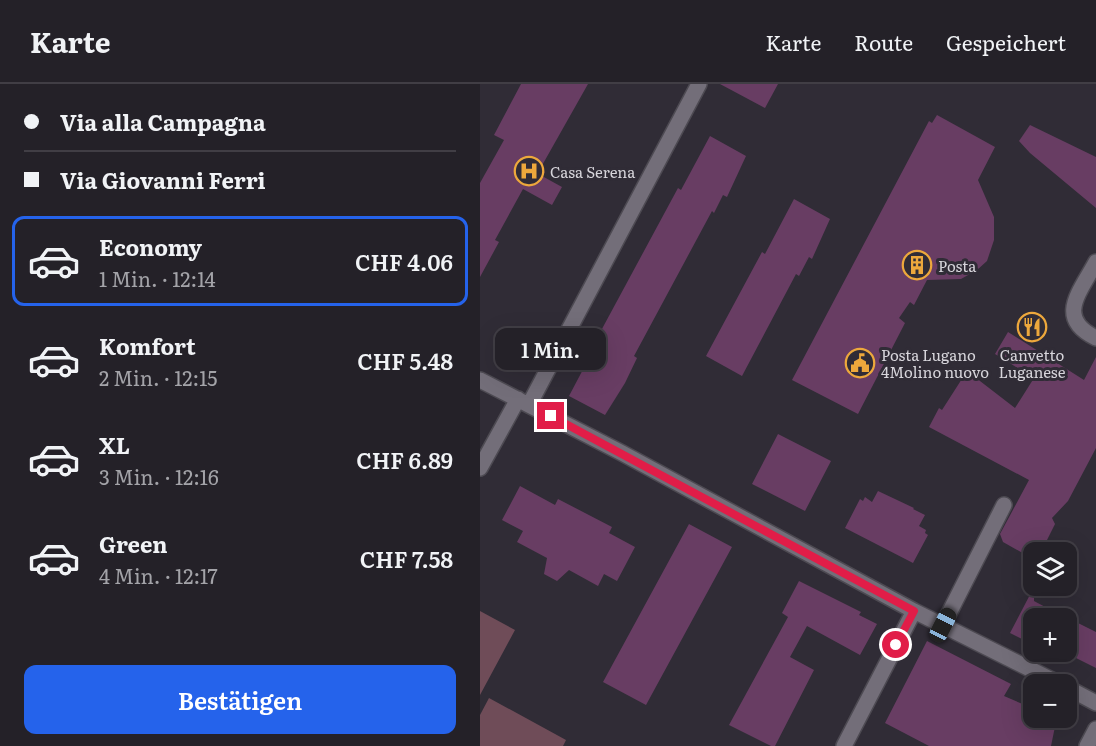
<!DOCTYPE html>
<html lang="de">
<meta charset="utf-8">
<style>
:root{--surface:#242128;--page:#2c2930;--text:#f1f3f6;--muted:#a3a3a8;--line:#413e45;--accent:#2563eb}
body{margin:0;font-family:Literata,serif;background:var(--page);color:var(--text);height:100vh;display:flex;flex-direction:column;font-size:22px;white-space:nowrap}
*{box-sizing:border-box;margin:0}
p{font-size:20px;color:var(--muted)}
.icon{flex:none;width:33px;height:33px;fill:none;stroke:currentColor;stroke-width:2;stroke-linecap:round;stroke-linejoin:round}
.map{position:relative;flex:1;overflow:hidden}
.details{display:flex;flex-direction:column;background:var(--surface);width:480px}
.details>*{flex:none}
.guide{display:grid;align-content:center;height:132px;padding:0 24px;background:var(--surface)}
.buttons{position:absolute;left:543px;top:458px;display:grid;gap:12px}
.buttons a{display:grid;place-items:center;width:54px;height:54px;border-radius:12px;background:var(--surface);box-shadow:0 6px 24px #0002,0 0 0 2px var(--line);font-size:30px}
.end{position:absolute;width:27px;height:27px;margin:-14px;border:8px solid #e11d48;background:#fff;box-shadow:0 0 0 3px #fff}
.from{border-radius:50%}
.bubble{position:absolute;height:42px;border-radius:12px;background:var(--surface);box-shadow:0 6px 24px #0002,0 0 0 2px var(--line);font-size:20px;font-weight:600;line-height:42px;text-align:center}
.car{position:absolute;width:18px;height:36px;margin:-18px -9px;border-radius:8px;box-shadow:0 0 4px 2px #0007;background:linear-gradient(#222 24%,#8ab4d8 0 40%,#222 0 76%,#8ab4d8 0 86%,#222 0)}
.guide b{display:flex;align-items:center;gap:21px;height:57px;font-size:22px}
.guide b+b{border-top:2px solid var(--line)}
.guide i{width:15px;height:15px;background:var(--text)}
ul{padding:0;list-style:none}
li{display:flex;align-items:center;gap:18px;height:90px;margin:0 12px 9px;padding:0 12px;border:3px solid transparent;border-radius:12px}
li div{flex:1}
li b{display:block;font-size:22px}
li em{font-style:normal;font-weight:600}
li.active{border-color:var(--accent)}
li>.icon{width:54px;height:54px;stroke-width:1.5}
.primary-button{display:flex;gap:12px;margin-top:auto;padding:12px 24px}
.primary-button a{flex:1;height:69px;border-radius:12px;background:var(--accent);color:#fff;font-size:24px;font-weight:600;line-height:69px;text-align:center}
header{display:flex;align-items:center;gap:36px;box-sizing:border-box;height:84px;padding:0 30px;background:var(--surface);border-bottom:2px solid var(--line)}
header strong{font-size:28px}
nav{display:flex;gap:33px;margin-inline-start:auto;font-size:21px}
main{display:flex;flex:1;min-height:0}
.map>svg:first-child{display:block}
.green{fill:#6f4c58}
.building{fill:#683d63}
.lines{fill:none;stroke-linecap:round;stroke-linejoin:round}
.minor-casing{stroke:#4d4a52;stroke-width:18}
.secondary-casing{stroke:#4d4a52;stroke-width:18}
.minor{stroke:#736e79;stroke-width:15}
.secondary{stroke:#736e79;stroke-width:15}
.route{stroke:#e11d48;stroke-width:8}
.labels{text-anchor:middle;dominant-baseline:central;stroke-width:6;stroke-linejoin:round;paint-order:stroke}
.poi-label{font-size:15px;fill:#d7d5db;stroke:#302c36;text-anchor:start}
</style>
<header>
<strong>Karte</strong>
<nav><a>Karte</a><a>Route</a><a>Gespeichert</a></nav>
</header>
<main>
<section class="details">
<div class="guide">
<b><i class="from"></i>Via alla Campagna</b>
<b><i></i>Via Giovanni Ferri</b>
</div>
<ul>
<li class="active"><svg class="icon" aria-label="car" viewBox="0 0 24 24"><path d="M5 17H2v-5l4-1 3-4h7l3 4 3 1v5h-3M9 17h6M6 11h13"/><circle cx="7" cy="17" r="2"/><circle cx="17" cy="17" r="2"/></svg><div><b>Economy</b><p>1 Min. · 12:14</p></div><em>CHF 4.06</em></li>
<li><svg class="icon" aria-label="car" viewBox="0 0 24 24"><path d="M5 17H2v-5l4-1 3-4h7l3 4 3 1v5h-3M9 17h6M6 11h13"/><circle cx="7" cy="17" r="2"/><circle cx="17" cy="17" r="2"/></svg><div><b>Komfort</b><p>2 Min. · 12:15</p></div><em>CHF 5.48</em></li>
<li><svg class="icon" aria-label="car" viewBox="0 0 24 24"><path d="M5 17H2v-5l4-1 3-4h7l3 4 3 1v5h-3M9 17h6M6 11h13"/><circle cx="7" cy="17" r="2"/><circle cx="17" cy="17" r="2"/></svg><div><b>XL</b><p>3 Min. · 12:16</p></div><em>CHF 6.89</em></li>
<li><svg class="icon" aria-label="car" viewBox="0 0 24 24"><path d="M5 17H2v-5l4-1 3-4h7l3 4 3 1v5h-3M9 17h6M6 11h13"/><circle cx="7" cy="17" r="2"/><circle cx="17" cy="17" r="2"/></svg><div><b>Green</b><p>4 Min. · 12:17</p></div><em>CHF 7.58</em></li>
</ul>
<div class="primary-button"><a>Bestätigen</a></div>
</section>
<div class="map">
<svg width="616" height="662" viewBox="0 0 616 662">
<rect width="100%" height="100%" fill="#302c36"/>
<path class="green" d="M 0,527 L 35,546 L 0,611 Z
M 9,614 L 86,656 L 83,662 L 0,662 L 0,631 Z"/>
<path class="building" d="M 41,0 L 108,0 L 60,85 L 65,88 L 62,92 L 82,103 L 72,121 L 43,105 L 15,156 L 19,158 L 0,193 L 0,99 L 24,56 L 14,51 Z
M 240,0 L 298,0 L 285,24 Z
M 457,31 L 515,63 L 498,96 L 514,133 L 514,156 L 507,177 L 497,186 L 481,195 L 447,196 L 434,221 L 430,218 L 419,234 L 425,239 L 378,330 L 312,296 L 449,37 L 452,39 Z
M 550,41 L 616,73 L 616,124 L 550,69 L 539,57 Z
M 230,52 L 266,72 L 247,113 L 243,111 L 234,129 L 232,127 L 154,272 L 157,274 L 145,299 L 125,331 L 89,312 L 118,257 L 116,256 L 198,104 L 201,106 Z
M 314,115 L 350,135 L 332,175 L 329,173 L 319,192 L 316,190 L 262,292 L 226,272 L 282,168 L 285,170 Z
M 528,248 L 604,296 L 616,273 L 616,364 L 588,417 L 572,434 L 575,440 L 561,468 L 554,468 L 554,470 L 548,472 L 523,458 L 520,450 L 549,396 L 449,343 L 459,324 L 462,326 L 487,287 L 535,324 L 554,294 L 515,270 Z
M 298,350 L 351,377 L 325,427 L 272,400 Z
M 40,402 L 75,421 L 78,415 L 132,443 L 129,449 L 155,463 L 137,497 L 124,490 L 118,502 L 89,486 L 77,497 L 64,490 L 67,474 L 37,458 L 43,447 L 22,436 Z
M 398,407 L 434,424 L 433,425 L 445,431 L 439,442 L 446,446 L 445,449 L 448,451 L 433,479 L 365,444 L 380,415 L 383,417 L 385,413 L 392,418 Z
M 209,440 L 252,463 L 166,621 L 123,598 Z
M 319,497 L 381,528 L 379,531 L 397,540 L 380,571 L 327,542 L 310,573 L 334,586 L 295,662 L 291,662 L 249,641 L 308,533 L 302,529 Z
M 554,503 L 554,517 L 586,534 L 554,534 L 554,561 L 530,549 Z
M 586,533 L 616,548 L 616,584 L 586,569 Z
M 447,557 L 531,600 L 524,612 L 554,625 L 554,633 L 577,633 L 571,662 L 449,662 L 405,639 Z"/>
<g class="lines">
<g class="minor-casing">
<path id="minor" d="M 616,178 C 600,208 575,234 616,254
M 0,296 L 142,369 L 434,527 L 580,600
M 49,321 L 219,0
M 0,384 L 38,315
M 463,541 L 524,421
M 586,603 L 616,619
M 364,662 L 434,527"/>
</g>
<g class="secondary-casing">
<path id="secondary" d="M 607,662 L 616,645"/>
</g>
<use href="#minor" class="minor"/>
<use href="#secondary" class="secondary"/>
</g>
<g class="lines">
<path class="route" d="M 71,332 L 434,527 L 416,561"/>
</g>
<defs>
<g id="hospital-ring" transform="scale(1.5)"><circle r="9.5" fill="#302c36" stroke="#eda83c" stroke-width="1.5"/><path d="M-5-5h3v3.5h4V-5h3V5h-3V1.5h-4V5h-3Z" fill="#eda83c"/></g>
<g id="building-ring" transform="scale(1.5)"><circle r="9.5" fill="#302c36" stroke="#eda83c" stroke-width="1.5"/><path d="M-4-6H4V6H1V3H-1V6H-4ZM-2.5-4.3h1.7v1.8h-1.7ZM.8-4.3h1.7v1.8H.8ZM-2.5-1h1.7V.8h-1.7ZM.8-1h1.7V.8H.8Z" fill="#eda83c"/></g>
<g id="restaurant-ring" transform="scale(1.5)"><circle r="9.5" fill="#302c36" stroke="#eda83c" stroke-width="1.5"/><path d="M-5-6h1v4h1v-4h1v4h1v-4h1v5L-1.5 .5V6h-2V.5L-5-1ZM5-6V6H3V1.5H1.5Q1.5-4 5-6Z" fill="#eda83c"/></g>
<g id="civic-ring" transform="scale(1.5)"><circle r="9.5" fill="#302c36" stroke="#eda83c" stroke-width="1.5"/><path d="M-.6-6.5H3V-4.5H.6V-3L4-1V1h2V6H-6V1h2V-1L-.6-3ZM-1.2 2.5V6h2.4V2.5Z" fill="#eda83c"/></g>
</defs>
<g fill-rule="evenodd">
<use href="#hospital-ring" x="49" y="87"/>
<use href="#building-ring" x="437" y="181"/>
<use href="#restaurant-ring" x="552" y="243"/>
<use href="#civic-ring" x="380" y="279"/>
</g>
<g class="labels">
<g class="poi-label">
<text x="70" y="87">Casa Serena</text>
<text x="458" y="181">Posta</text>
<text x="401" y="270">Posta Lugano<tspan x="401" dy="17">4Molino nuovo</tspan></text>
<text x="552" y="270" text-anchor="middle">Canvetto<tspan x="552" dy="17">Luganese</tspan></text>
</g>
</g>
</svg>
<div class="buttons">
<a><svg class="icon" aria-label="layers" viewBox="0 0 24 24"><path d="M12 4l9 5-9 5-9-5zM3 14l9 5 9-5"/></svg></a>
<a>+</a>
<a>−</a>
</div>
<i class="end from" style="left:416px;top:561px"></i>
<i class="end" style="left:71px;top:332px"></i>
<div class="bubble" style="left:15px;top:244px;width:111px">1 Min.</div>
<i class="car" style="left:463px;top:541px;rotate:27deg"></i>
</div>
</main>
